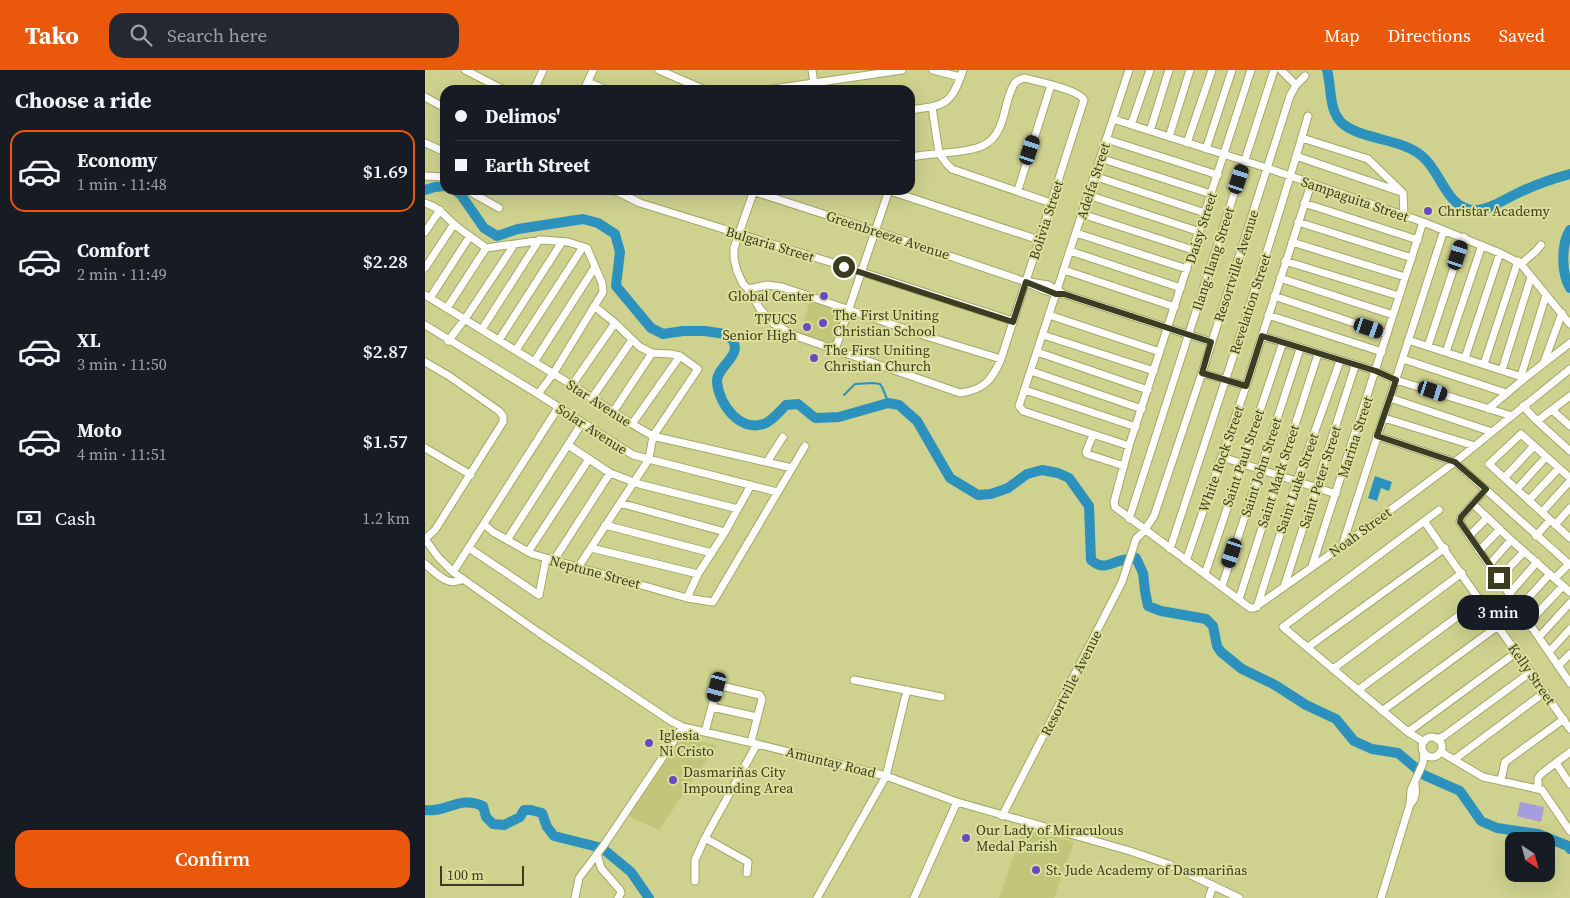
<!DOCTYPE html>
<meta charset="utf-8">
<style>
:root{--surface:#171b24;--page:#242831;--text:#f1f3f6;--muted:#9ea1a6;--line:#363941;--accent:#ea580c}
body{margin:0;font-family:"Source Serif 4",serif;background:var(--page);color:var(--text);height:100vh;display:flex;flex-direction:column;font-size:19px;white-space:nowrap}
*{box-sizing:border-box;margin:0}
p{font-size:16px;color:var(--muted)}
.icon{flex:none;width:28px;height:28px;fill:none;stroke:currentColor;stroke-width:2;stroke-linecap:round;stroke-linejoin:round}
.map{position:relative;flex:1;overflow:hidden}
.side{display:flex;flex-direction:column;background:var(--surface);width:425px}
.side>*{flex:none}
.top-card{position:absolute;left:15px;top:15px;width:475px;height:110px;border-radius:15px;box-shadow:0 5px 20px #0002;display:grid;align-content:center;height:110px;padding:0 15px;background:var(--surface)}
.needle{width:32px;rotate:144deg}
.fabs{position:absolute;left:1080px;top:762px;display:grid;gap:10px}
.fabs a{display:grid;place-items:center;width:50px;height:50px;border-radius:10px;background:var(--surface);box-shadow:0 5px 20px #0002;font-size:25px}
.scale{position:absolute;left:15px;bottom:12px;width:84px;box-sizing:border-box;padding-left:5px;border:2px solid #3b3d21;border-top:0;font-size:14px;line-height:18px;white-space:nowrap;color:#3b3d21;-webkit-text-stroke:4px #dbdf9a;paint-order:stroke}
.end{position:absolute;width:22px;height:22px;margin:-11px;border:6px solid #3b3d21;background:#fff;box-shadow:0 0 0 2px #fff}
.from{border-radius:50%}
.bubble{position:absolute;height:35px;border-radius:15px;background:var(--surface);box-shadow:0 5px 20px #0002;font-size:16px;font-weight:600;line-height:35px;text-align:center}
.car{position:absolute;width:15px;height:30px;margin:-15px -8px;border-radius:6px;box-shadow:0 0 4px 1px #0007;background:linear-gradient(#222 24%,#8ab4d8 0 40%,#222 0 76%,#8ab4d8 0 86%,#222 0)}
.top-card b{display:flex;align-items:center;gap:18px;height:48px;font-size:19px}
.top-card b+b{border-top:1px solid var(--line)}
.top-card i{width:12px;height:12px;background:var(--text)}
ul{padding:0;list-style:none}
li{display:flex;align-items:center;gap:15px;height:82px;margin:0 10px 8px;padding:0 5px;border:2px solid transparent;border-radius:15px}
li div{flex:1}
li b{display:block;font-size:19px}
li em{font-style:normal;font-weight:600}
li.on{border-color:var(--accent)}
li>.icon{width:45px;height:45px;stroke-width:1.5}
h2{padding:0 15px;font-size:22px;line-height:60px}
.pay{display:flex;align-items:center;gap:12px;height:55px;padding:0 15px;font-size:19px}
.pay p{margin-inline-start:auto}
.button{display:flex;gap:10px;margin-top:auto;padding:10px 15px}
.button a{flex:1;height:58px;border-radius:15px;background:var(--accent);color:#fff;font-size:20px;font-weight:600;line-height:58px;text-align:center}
header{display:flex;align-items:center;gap:30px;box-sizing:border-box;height:70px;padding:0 25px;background:var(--accent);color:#fff}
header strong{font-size:24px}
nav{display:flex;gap:28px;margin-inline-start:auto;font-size:18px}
.search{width:350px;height:45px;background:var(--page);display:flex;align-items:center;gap:12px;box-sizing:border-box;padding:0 18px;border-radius:15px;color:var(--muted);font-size:19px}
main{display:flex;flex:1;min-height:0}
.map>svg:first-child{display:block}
.built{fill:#c3c67a}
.green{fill:#a69ddd}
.water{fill:#2c92bd}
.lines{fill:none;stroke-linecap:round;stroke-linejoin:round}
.stream{stroke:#2c92bd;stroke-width:2}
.river{stroke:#2c92bd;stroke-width:10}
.minor-casing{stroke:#a4a865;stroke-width:9}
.minor{stroke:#fff;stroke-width:7}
.route{stroke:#3b3d21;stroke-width:6}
.poi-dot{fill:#6a4ac3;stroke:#dbdf9a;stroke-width:2}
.labels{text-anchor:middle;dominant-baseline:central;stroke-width:4;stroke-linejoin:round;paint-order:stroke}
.street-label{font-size:14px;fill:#3b3d21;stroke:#dbdf9a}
.poi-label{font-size:14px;fill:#3b3d21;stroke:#dbdf9a;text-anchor:start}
</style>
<header>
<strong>Tako</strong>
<div class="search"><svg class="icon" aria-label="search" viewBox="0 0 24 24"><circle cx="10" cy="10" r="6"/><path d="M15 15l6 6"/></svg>Search here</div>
<nav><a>Map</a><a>Directions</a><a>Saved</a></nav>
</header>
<main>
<section class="side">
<h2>Choose a ride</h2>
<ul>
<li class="on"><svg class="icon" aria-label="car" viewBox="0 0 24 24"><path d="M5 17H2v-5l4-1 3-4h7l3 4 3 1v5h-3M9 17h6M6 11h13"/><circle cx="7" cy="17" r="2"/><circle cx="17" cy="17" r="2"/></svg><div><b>Economy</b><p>1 min · 11:48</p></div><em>$1.69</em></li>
<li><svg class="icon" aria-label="car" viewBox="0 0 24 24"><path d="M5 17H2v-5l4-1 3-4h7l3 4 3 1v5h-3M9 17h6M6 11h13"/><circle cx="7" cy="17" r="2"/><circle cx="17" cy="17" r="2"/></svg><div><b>Comfort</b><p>2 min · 11:49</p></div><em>$2.28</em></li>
<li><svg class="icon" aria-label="car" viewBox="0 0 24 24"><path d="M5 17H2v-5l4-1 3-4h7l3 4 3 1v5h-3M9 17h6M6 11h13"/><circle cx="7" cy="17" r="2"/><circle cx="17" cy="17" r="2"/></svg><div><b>XL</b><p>3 min · 11:50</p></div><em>$2.87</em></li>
<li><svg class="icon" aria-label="car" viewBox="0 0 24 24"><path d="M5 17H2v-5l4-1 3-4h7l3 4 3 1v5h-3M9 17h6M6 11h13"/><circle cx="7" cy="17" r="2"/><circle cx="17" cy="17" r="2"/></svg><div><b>Moto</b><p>4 min · 11:51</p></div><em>$1.57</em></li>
</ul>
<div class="pay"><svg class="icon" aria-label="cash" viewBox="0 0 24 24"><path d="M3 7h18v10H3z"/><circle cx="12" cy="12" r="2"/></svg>Cash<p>1.2 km</p></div>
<div class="button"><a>Confirm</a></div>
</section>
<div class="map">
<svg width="1145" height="828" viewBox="0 0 1145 828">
<rect width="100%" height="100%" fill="#ced28e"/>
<path class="built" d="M 386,229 L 422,242 L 410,277 L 374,264 Z
M 258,666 L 292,675 L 234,760 L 203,746 Z
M 598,759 L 649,772 L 629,828 L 574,828 Z"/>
<path class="green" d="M 1095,732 L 1119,737 L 1116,752 L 1092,746 Z"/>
<path class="water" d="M 950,406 L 967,412 L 964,421 L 956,418 L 952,431 L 943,428 Z"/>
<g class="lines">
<path class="stream" d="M 419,325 L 430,314 L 448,313 L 455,314 L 457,317 L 462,329 L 468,334"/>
<path class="river" d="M 902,0 C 907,17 903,41 918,54 C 940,71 977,68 998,87 C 1017,103 1022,142 1053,140 C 1066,139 1080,129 1091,124 C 1109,115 1126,109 1145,104
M 0,120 L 10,117 L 20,116
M 30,120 L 36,125 L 59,158 L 72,166 L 93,159 L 158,149 L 173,153 L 190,164 L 195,182 L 191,216 L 226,258 L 238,264 L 258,261 L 280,261 L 300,264 L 309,271 C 309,274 310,277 310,279 C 308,291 291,300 292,312 C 294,335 316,364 341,353 C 349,349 355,341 361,335 L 373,334 L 390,348 L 414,347 L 463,333 L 474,335 L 492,351 L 525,408 L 553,425 L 566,424 L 583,418 L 602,404 L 617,400 L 633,403 L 644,408 L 664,436 L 666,490 C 679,501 684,493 698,490 C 702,489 707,489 711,488 L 718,503 L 720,521 L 723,536 L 736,541 L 781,549 L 788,556 L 792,576 L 796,582 L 817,599 L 850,615 L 881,635 L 911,649 L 929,671 L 947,679 L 973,683 L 999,705 L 1035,721 L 1056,751 L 1072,758 L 1113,764 L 1143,776 L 1145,779
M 1145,160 C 1136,174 1136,203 1145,218
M 0,740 C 22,743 34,725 58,736 L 61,747 L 68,754 L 79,755 L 95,747 L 99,740 L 106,740 L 117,743 L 122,757 L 129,766 L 177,778 L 206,802 L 224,828"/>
<g class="minor-casing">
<path id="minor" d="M 40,0 L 79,20
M 234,0 L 280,20
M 387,0 L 390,20
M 508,0 L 535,7
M 704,0 L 594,336 L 598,341 L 704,376
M 826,0 L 704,376 L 689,432 L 690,437 L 825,538 L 829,538 L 917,476 L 1030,392 L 1145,299
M 856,0 L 871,15
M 163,12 L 181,20
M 109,20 L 118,0
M 159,20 L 168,0
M 341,20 L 477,0
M 0,27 L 20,38
M 507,37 L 514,83 L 521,93 L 527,99 L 626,133
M 485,40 C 520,35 526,36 538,0
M 688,49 L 842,98 L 998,152 L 1075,183 L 1096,194 L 1145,254
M 706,55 L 725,0
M 725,61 L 744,0
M 744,67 L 765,0
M 877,68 L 943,89 L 978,123 L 979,145
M 681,69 L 793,105
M 0,73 L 20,82
M 762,73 L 787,0
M 781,79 L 807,0
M 871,86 L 976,122
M 675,88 L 786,124
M 0,106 L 20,107
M 669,106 L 780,143
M 42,120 L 74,138
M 189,120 L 215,133 L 437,202 L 588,251
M 324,120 L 451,161 L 601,212 C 613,218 625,224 639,224 L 786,272
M 329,120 L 309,178 L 309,189 L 312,201 L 318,214 L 323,219 L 335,239 L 349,254 L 371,266 L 535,323 C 559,320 567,310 576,289 L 659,30 C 653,19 613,12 600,8 C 595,9 590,11 588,16 C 578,35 581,61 561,74 C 547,83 510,83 492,86 L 485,88
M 462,120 L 614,170
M 593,120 L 626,15
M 663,125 L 775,162
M 0,133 C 13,137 19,145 29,154 C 39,163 51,170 61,178 L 118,170 L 143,172 L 162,178 L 177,213 L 178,222 L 128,304 L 113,324
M 879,133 L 993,170
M 657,144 L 768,180
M 873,152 L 987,188
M 0,162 L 15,140
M 651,163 L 762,199
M 867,172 L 980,207
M 645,181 L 756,218
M 860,191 L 974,226
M 1096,194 L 1111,181 L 1116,175
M 0,198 L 29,154
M 639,200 L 750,237
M 855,208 L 968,245
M 605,212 L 623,215 L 636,222
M 323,219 L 342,215 L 357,217 L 504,267 L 576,289
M 0,225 L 147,315 L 207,354 L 228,366 L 367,398
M 849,226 L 962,264
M 5,228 L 45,166
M 22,238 L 61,178
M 624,245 L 735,282
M 843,245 L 957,282
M 0,255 L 113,324 L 208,385 L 352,422
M 57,259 L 114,170
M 618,265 L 729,301
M 837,266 L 951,301 L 971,310 L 1087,346
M 74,270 L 137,172
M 983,270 L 1100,308
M 23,271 L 40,249 L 89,175
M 1003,276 L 1039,167
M 91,280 L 158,177
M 410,280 L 464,120
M 612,282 L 723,320
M 1021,282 L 1057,175
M 1040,288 L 1075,183
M 978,289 L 1081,323
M 0,292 L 24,306 L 74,341 L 78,346 L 78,352 L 10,460 L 0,469
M 109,292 L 170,197
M 1119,292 L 1137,243
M 1059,294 L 1093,191
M 1077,300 L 1106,207
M 606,301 L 717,339
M 777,303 L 821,316
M 1096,306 L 1121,225
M 147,315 L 190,253
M 600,320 L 711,357
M 167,328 L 207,270
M 965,328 L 1067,362
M 1098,336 L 1112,351 L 1145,381
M 1063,339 L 1100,308 L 1145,273
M 1127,340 L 1145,356
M 188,342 L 227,283
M 959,348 L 1050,376
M 1112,351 L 1145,326
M 207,354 L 255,286
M 668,365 L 661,382 L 662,384 L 699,396
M 952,366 L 1030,392 L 1145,495
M 143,375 L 185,403 L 214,414 L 313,439
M 0,378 L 46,405
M 797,387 L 911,424
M 342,392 L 358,367
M 1079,408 L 1109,376
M 1145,408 L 1096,364 L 1064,394 L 1145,468
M 1061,419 L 1036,447 L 1035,452 L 1145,613
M 1092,419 L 1121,387
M 1104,430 L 1134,398
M 195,433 L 300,462
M 1048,434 L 1086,470 L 1145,522
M 1117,442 L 1145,411
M 704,449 L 849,0
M 999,451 L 1145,659
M 59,454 L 68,462 L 107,484 L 262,528 L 288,532 L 380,376
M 180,455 L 287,483
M 1130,455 L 1145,438
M 1044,466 L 1062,448
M 1111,466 L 1125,450
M 0,469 L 13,487 L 28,502 L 113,562 L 246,651 L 258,657 L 332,674 L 461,706 L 532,732 L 705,781 L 743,794 L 814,828
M 82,470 L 157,353
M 917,476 L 1019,160
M 44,478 L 114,525 L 121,489
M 166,478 L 273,504
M 745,479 C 792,335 841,191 883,46
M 1054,481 L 1075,459
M 103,482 L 164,389
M 129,490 L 185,403
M 761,491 L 821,316 L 886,114
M 0,494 C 11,503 23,518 38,509
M 1065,494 L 1086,470
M 154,496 L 224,389 L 228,366 L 273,299 L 255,286 L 246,284 L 227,283 L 215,277 L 190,253 L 169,236
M 887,496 L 998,152
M 28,502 L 133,338
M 780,504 L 858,272
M 1074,508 L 1099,482
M 1130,508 L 1144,494
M 797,516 L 875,279
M 859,517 L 930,296
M 1084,524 L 1112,492
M 262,528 L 273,504 L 300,462 L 326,415
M 814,529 L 893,284
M 832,537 L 872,411 L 915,291
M 1094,538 L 1125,504
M 1104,552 L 1138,516
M 1114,567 L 1145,533
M 883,577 L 1020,478
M 1124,582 L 1145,559
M 1133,596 L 1145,584
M 908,599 L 1037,503
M 429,610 L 516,627
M 933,620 L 1055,530
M 287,637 L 332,647
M 957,641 L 1073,556
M 280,662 L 292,617 L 296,616 L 335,625 L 337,629 L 326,672
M 983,662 L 1092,582
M997 677a10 10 0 1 1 20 0a10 10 0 1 1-20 0Z
M 1012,669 L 1019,666 L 1106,602
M 999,672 L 983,662 L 858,557 L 1014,440
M 1016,682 L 1058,707 L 1117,720 L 1145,761
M 1030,689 L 1120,622
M 1131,693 L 1145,714
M 1076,710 L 1080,692 L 1139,649
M 1113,719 L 1113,708 L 1116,704 L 1145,682
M 985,734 C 991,729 991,722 990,714
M 577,746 L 697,512 L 711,469 L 719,461 L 729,446 L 777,303 L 865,26 L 871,15 L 880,6
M 280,768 L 323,792 L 322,803
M 172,784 L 176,798 L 195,820 L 196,823 L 193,828
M 270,811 L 270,790 L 280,768 L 332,674
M 150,828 L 154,808 L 179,775 L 258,657
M 392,828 L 461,706 L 482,620
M 489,828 L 532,732
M 784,828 L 788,815
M 956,828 L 985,734 L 986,720 L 998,693 L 999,683"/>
</g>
<use href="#minor" class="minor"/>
</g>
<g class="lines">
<path class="route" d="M 419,197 L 588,252 L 601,212 L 631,224 L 639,224 L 786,272 L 777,303 L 821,316 L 837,266 L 951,301 L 971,310 L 952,366 L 1030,392 L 1061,419 L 1036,447 L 1035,452 L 1074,508"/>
</g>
<g class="poi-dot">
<circle cx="1003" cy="141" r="5"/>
<circle cx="399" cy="226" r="5"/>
<circle cx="398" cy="253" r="5"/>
<circle cx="382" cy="257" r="5"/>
<circle cx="389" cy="288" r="5"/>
<circle cx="224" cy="673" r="5"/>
<circle cx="248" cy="710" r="5"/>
<circle cx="541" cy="768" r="5"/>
<circle cx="611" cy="800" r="5"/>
</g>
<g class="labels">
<g class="street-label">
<text transform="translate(668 111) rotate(-72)">Adelfa Street</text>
<text transform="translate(930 129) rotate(19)">Sampaguita Street</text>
<text transform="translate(621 150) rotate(-72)">Bolivia Street</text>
<text transform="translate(776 158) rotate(-72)">Daisy Street</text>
<text transform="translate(463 165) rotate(18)">Greenbreeze Avenue</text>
<text transform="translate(345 174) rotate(17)">Bulgaria Street</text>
<text transform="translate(788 189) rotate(-72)">Ilang-Ilang Street</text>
<text transform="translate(811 196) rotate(-72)">Resortville Avenue</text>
<text transform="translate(825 234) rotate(-72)">Revelation Street</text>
<text transform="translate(174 333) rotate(33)">Star Avenue</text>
<text transform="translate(167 359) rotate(33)">Solar Avenue</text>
<text transform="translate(930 367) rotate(-72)">Marina Street</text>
<text transform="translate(818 388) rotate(-71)">Saint Paul Street</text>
<text transform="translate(796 389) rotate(-71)">White Rock Street</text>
<text transform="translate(836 397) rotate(-72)">Saint John Street</text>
<text transform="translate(853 406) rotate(-72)">Saint Mark Street</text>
<text transform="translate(895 407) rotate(-72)">Saint Peter Street</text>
<text transform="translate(872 413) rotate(-71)">Saint Luke Street</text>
<text transform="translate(935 462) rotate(-36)">Noah Street</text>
<text transform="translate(170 502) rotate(15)">Neptune Street</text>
<text transform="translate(1107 604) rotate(55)">Kelly Street</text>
<text transform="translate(646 613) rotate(-63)">Resortville Avenue</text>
<text transform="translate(406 692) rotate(14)">Amuntay Road</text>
</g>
<g class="poi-label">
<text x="1013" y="141">Christar Academy</text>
<text x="389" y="226" text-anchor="end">Global Center</text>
<text x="408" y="245">The First Uniting<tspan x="408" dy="16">Christian School</tspan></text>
<text x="372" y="249" text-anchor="end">TFUCS<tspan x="372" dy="16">Senior High</tspan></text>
<text x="399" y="280">The First Uniting<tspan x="399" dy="16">Christian Church</tspan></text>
<text x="234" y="665">Iglesia<tspan x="234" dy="16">Ni Cristo</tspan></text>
<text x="258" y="702">Dasmariñas City<tspan x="258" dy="16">Impounding Area</tspan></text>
<text x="551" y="760">Our Lady of Miraculous<tspan x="551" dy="16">Medal Parish</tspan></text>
<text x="621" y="800">St. Jude Academy of Dasmariñas</text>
</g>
</g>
</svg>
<div class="fabs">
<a><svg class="needle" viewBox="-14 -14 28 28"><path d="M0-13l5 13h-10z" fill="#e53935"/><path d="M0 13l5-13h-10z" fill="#9ea1a6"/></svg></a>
</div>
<div class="scale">100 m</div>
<i class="end from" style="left:419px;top:197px"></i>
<i class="end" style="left:1074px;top:508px"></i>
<div class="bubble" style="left:1032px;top:525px;width:82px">3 min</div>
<i class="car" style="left:605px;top:80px;rotate:18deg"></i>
<i class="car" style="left:814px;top:109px;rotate:18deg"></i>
<i class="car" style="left:1033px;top:185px;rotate:18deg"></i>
<i class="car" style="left:944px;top:258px;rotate:109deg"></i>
<i class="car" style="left:1008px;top:321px;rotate:108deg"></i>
<i class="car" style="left:807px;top:483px;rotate:198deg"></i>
<i class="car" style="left:292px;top:617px;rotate:195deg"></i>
<div class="top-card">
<b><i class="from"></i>Delimos'</b>
<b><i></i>Earth Street</b>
</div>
</div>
</main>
